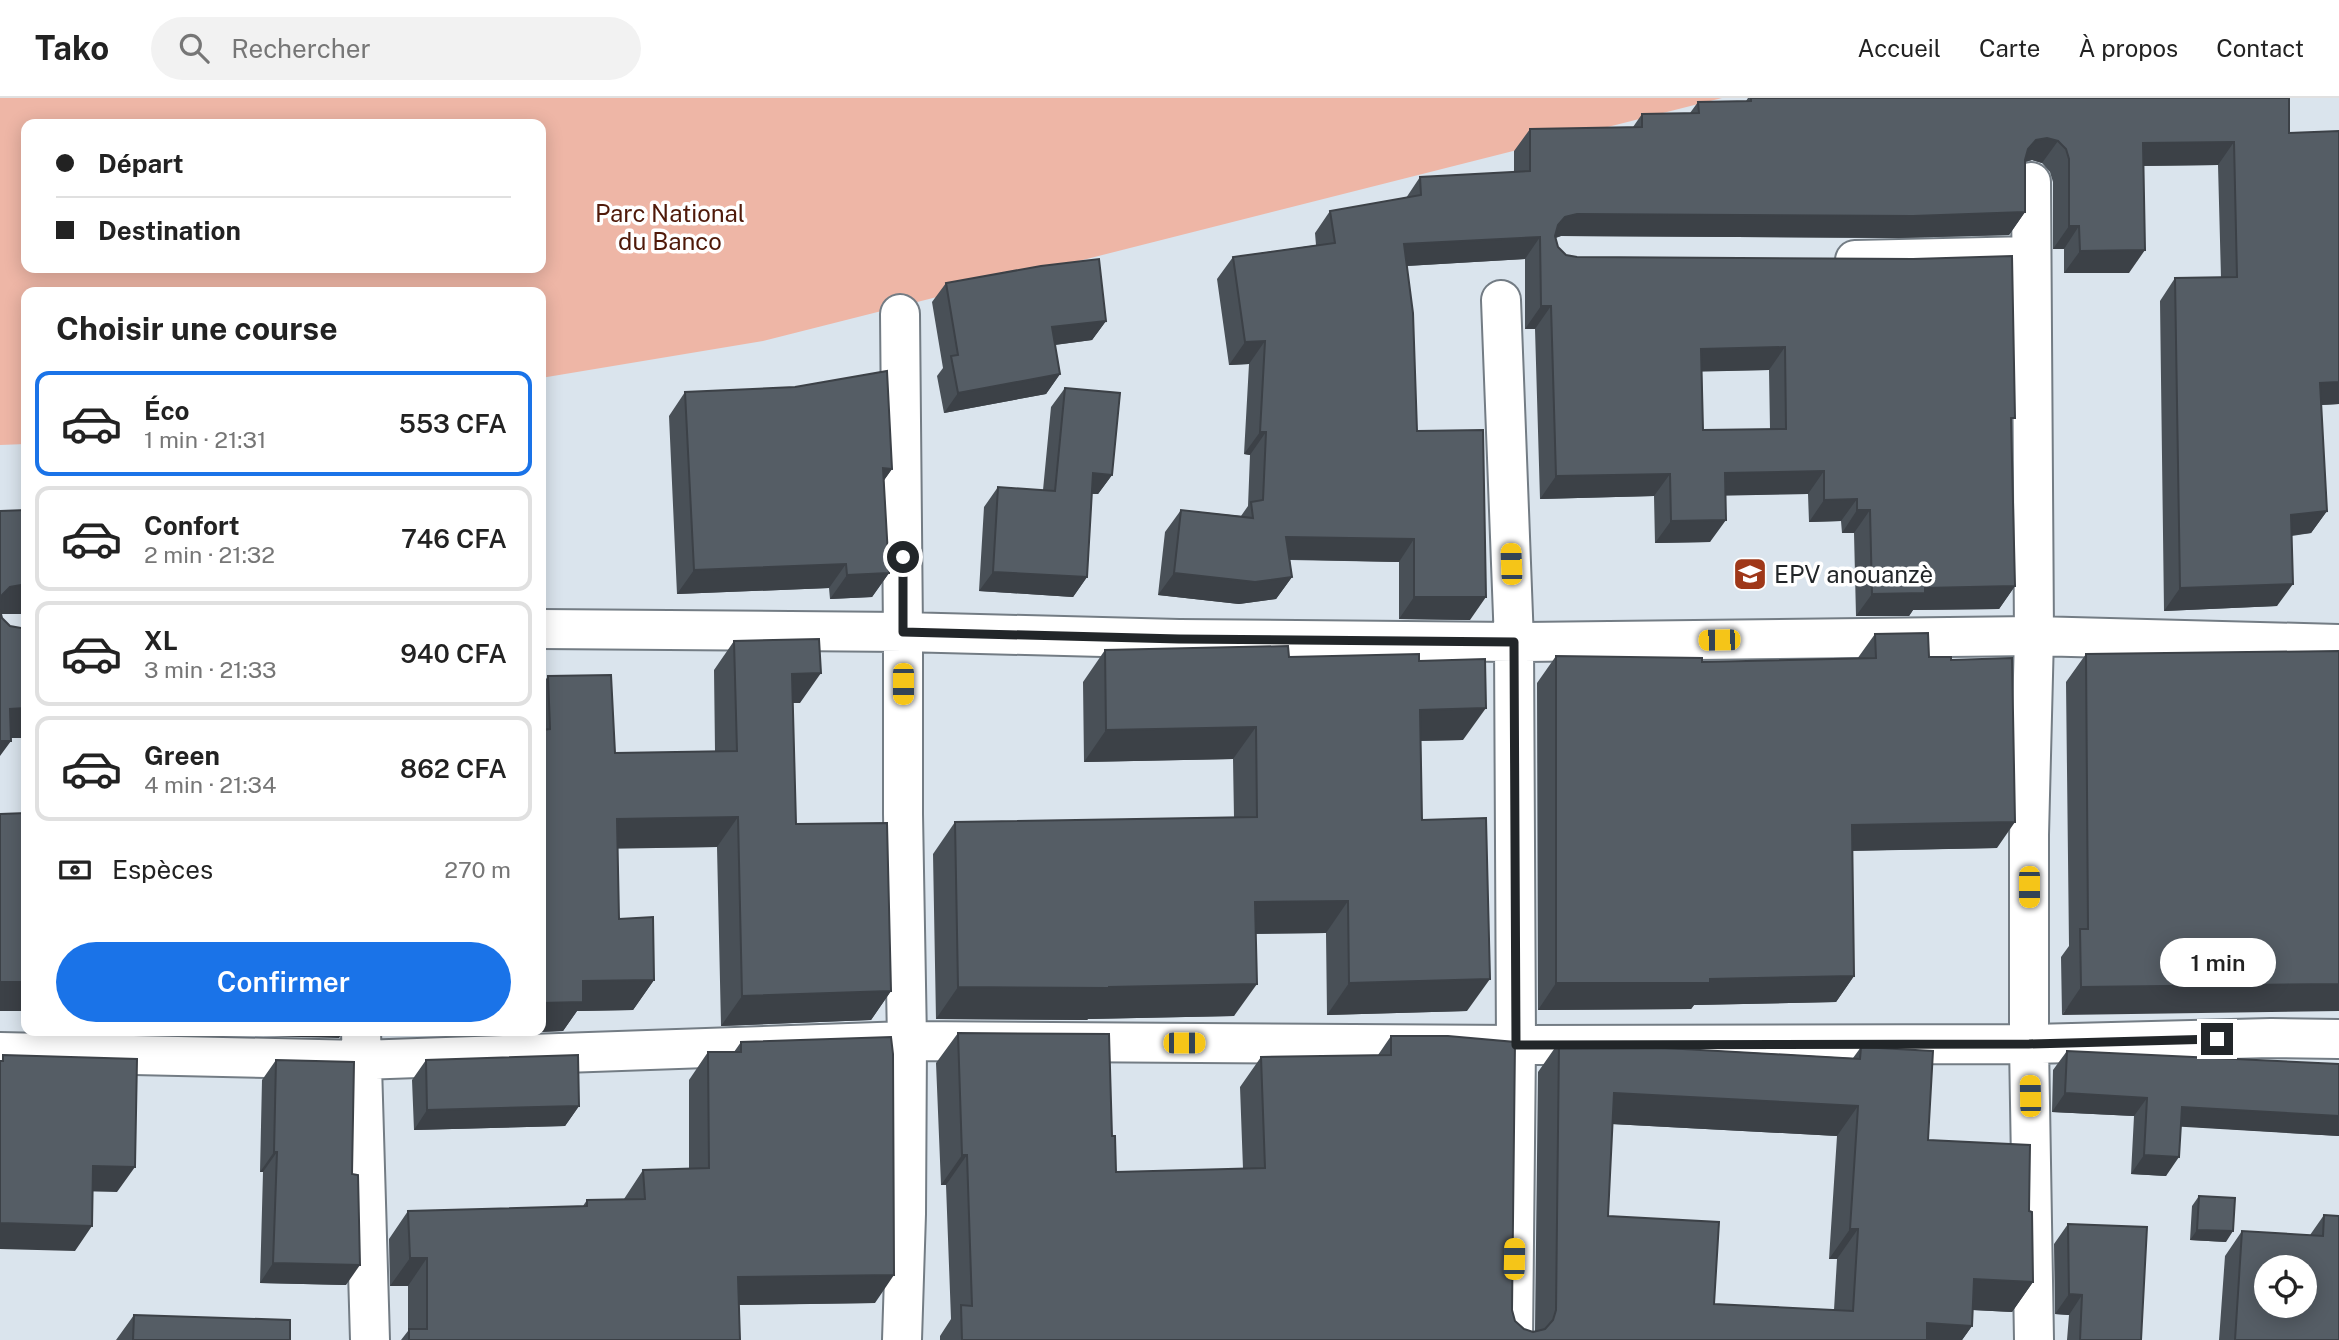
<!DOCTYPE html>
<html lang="fr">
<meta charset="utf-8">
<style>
:root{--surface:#fff;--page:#f2f2f2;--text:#222;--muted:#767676;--line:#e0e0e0;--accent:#1a73e8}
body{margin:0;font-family:"Public Sans",sans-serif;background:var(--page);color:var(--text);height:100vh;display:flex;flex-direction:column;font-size:26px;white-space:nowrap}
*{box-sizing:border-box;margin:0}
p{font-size:23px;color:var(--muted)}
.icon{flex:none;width:38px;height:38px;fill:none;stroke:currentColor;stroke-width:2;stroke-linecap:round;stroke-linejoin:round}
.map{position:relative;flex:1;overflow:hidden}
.side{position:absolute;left:21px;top:189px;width:525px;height:749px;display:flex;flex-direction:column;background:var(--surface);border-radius:14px;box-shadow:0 4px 18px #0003}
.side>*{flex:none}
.banner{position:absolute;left:21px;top:21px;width:525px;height:154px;border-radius:14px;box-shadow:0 4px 18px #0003;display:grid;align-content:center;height:154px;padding:0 35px;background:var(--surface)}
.tools{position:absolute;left:2254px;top:1157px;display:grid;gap:14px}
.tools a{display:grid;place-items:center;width:63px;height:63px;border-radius:50%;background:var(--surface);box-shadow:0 4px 18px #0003;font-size:35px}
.end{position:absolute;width:32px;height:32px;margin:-16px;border:9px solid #222629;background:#fff;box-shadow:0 0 0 4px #fff}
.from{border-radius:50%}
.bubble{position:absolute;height:49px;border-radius:24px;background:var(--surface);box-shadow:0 4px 18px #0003;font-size:23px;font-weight:600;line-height:49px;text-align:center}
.car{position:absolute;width:21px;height:42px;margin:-21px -10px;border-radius:9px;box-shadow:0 0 5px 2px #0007;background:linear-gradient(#f5c518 24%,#345 0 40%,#f5c518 0 76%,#345 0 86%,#f5c518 0)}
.banner b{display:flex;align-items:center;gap:24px;height:66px;font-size:26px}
.banner b+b{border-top:2px solid var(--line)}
.banner i{width:18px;height:18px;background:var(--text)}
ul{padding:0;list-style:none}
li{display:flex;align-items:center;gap:21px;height:105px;margin:0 14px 10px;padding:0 21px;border:4px solid var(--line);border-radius:14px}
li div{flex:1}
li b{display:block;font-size:26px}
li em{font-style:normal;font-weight:600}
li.selected{border-color:var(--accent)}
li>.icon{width:63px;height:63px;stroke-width:1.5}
h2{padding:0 35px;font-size:32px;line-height:84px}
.pay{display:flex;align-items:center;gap:18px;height:77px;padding:0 35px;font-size:26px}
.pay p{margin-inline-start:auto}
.primary-button{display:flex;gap:14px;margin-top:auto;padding:14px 35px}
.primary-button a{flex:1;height:80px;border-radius:42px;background:var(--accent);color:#fff;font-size:28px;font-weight:600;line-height:80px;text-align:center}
header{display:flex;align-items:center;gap:42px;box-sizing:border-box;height:98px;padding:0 35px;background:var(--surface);border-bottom:2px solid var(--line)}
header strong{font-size:33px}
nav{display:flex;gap:38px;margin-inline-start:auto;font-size:24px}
.search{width:490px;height:63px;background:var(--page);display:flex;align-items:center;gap:18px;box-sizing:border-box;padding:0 24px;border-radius:38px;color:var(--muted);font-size:26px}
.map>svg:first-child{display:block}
.green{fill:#eeb6a6;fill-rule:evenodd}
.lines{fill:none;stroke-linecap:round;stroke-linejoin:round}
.minor-casing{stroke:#737c84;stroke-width:42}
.minor{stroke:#fff;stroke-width:38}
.wall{fill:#495057;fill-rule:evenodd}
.shaded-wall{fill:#3c4147}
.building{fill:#555d65;stroke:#3c4147;stroke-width:2;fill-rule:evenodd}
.route{stroke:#222629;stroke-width:9}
.labels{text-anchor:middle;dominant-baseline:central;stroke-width:7;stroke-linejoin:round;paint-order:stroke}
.park-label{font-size:24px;fill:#4f1909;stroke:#fff}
.poi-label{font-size:24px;fill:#222629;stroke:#fff;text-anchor:start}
</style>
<header>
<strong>Tako</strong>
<div class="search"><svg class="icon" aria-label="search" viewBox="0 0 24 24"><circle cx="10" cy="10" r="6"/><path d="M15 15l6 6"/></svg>Rechercher</div>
<nav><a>Accueil</a><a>Carte</a><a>À propos</a><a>Contact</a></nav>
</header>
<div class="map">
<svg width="2339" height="1242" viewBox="0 0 2339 1242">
<rect width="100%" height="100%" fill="#dae4ed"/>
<path class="green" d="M 0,0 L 1722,0 L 763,243 L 541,280 L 541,194 L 26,194 L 26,346 L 0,347 ZM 26,26 L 541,26 L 541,170 L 26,170 Z"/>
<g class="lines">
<g class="minor-casing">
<path id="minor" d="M 2031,84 L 2034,538 L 2029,737 L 2029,946 L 2034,1242
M 1855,162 L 2031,158
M 1501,202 L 1514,544 L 1516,947 L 1513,1242
M 900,216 L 903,534 L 903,716 L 907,943 L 906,1116 L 902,1242
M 541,531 L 903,534 L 1179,541 L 1514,544 L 2034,538 L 2339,546
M 361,933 L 370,1242
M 0,954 L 361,962 L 907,943 L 1516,947 L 2029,946 L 2271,940 L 2339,941"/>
</g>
<use href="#minor" class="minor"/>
</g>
<path class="wall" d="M 1748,0 L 2289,0 L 2289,35 L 2339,33 L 2339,306 L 2321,307 L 2327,413 L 2311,435 L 2292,438 L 2277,508 L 2164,513 L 2160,203 L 2175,180 L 2221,180 L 2218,67 L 2144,68 L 2129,175 L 2064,175 L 2064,151 L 2053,151 L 2053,84 L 2050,74 L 2042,65 L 2032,62 L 2025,64 L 2025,114 L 2009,137 L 1897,140 L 1561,138 L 1556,140 L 1558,149 L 1566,157 L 2011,325 L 2015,488 L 1999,511 L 1913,512 L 1909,518 L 1856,518 L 1854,435 L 1842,435 L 1841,423 L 1809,424 L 1808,396 L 1725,397 L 1710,444 L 1655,445 L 1654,398 L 1540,401 L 1535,231 L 1525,231 L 1525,161 L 1407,168 L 1417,333 L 1470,522 L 1399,521 L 1399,464 L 1290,462 L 1292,479 L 1276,501 L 1239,506 L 1158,497 L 1165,434 L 1181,412 L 1241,418 L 1248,408 L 1250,357 L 1244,356 L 1249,266 L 1229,267 L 1217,181 L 1233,159 L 1316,147 L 1315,135 L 1330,113 L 1406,100 L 1420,79 L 1514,74 L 1514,53 L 1530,31 L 1633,29 L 1642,16 L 1690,15 L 1698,4 L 1746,3 ZM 1769,272 L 1770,331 L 1703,332 L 1702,273 Z
M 946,185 L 1106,223 L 1092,242 L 1055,247 L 1060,276 L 1046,296 L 944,315 L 937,278 L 943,270 L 932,204 Z
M 1065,290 L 1112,377 L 1098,396 L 1092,396 L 1087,479 L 1073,499 L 979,493 L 984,409 L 998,389 L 1043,392 L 1051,309 Z
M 685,294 L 892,371 L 884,382 L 889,475 L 872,499 L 830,501 L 829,490 L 677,496 L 669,318 Z
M 1875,536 L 1929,559 L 1997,750 L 1852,753 L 1854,878 L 1836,904 L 1694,907 L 1691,911 L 1538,912 L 1537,585 L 1556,558 L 1702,564 L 1857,561 Z
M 734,543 L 800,605 L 793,605 L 796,726 L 891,893 L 871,922 L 721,928 L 717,749 L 617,750 L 619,821 L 654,882 L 633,912 L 577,913 L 563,933 L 515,935 L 515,933 L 541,933 L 541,589 L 548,578 L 615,655 L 715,653 L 714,572 Z
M 1105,552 L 1419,563 L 1463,642 L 1421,643 L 1422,722 L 1467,913 L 1327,917 L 1326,835 L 1256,836 L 1234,918 L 1088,921 L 1087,922 L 936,921 L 933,756 L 955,724 L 1234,719 L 1233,661 L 1084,664 L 1083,584 Z
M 2339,553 L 2062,917 L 2061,859 L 2069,848 L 2066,584 L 2086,556 Z
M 958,935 L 1112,1038 L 1116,1074 L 1243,1071 L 1240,989 L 1261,959 L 1378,957 L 1391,938 L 1512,1212 L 1515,1223 L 1524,1231 L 1533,1234 L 1535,1233 L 1538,974 L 1559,944 L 1853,960 L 1861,949 L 1928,1042 L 2029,1113 L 2033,1184 L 2012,1214 L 1973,1212 L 1972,1228 L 1962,1242 L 940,1242 L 940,1238 L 951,1221 L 946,1087 L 941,1087 L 936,965 ZM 1612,1026 L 1837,1038 L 1829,1161 L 1837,1161 L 1834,1212 L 1714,1206 L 1608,1118 Z
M 741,944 L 875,1205 L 739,1207 L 740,1242 L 401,1242 L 408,1233 L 408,1188 L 390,1188 L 389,1141 L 408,1113 L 583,1108 L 587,1102 L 624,1101 L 643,1072 L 689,1071 L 689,982 L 708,954 L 734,954 Z
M 2067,953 L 2339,966 L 2339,1038 L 2181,1028 L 2166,1078 L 2131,1076 L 2134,1018 L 2052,1014 L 2053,972 Z
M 276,962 L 346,1187 L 260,1185 L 263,1074 L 260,1074 L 262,982 Z
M 426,962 L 579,1008 L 565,1028 L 414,1032 L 412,982 Z
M 2199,1098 L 2226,1144 L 2190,1142 L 2192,1108 Z
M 2324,1117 L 2339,1242 L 2219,1242 L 2225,1158 L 2242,1133 L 2310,1137 Z
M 2068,1126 L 2141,1242 L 2067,1242 L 2069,1217 L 2055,1216 L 2054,1146 Z
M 134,1217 L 290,1242 L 116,1242 Z"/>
<path class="shaded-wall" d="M 2047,40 L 2058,43 L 2042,65 L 2032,62 L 2021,65 L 2028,51 L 2036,42 Z
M 2234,44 L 2218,67 L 2127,68 L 2143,45 Z
M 2025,114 L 2009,137 L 1897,140 L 1561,138 L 1550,141 L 1558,127 L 1565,119 L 1577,116 Z
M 2069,128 L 2079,128 L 2064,151 L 2053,151 Z
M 1540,139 L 1525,161 L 1388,169 L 1404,146 Z
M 2145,152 L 2129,175 L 2064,175 L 2080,153 Z
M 1541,208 L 1551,208 L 1535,231 L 1525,231 Z
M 1106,223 L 1092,242 L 1038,249 L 1052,229 Z
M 1265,243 L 1249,266 L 1229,267 L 1245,244 Z
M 1785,249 L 1769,272 L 1685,274 L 1701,251 Z
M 1060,276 L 1046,296 L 944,315 L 958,295 Z
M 2339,284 L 2339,306 L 2304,308 L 2320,285 Z
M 1260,334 L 1266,334 L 1250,357 L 1244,356 Z
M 883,370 L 892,371 L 875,395 Z
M 1824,373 L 1808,396 L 1709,398 L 1725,375 Z
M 1093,375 L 1112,377 L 1098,396 L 1080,395 Z
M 1670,376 L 1654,398 L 1540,401 L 1556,378 Z
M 1857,401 L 1841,423 L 1809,424 L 1824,402 Z
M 1857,412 L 1870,412 L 1854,435 L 1842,435 Z
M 2327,413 L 2311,435 L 2276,439 L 2291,417 Z
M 1726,422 L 1710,444 L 1655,445 L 1671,423 Z
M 1286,439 L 1414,441 L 1399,464 L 1271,461 Z
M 846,466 L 829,490 L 677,496 L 694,472 Z
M 993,474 L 1087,479 L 1073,499 L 979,493 Z
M 889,475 L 872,499 L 830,501 L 847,477 Z
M 1174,475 L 1292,479 L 1276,501 L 1239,506 L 1158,497 Z
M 2293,486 L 2277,508 L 2164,513 L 2180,490 Z
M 21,487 L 26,487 L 26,516 L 0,516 L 0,500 L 2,497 L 10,489 Z
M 2015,488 L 1999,511 L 1913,512 L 1909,518 L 1856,518 L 1872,496 L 1925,490 Z
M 1414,499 L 1486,499 L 1470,522 L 1399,521 Z
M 821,575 L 800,605 L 772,605 L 792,576 Z
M 26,610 L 26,640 L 0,640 L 10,611 Z
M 1486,610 L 1463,642 L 1398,643 L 1420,612 Z
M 1256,629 L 1233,661 L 1084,664 L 1106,632 Z
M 0,643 L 11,643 L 0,658 Z
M 738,719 L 717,749 L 596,751 L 617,721 Z
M 2015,724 L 1997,750 L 1833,753 L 1852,727 Z
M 1348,803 L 1326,835 L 1233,836 L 1255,804 Z
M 1854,878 L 1836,904 L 1694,907 L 1691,911 L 1538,912 L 1556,885 L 1710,881 Z
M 1490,881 L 1467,913 L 1327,917 L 1349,885 Z
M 654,882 L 633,912 L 577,913 L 563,933 L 515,935 L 517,933 L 541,933 L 541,905 L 583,883 Z
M 0,884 L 26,884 L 26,913 L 0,913 Z
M 1257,886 L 1234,918 L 1088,921 L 1087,922 L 936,921 L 958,889 L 1109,889 Z
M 2339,886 L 2339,913 L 2062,917 L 2081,889 Z
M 891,893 L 871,922 L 721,928 L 742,898 Z
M 266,933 L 344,933 L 339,940 L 263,938 Z
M 1614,995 L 1858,1008 L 1837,1038 L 1593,1025 Z
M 2065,995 L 2147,1000 L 2134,1018 L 2052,1014 Z
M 579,1008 L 565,1028 L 414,1032 L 427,1012 Z
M 2182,1009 L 2339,1018 L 2339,1038 L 2169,1028 Z
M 274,1054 L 277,1054 L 263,1074 L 260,1074 Z
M 962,1057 L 967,1057 L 946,1087 L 941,1087 Z
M 2144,1057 L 2179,1059 L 2166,1078 L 2131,1076 Z
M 93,1068 L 135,1069 L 117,1094 L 75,1093 Z
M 0,1125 L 92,1128 L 75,1153 L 0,1151 Z
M 1850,1131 L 1858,1131 L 1837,1161 L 1829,1161 Z
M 2197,1132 L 2233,1133 L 2226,1144 L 2190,1142 Z
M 410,1160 L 427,1160 L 408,1188 L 390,1188 Z
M 273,1165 L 360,1167 L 346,1187 L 260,1185 Z
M 894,1177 L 875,1205 L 719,1207 L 738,1179 Z
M 1974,1181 L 2033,1184 L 2012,1214 L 1953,1211 Z
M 2069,1196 L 2082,1197 L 2069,1217 L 2055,1216 Z
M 1927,1225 L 1972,1228 L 1962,1242 L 1915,1242 Z"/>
<path class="building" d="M 1751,0 L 2289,0 L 2289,35 L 2339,33 L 2339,284 L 2320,285 L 2327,413 L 2291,417 L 2293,486 L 2180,490 L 2175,180 L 2237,179 L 2234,44 L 2143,45 L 2145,152 L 2080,153 L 2079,128 L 2069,128 L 2069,61 L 2066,51 L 2058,43 L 2047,40 L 2036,42 L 2028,51 L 2025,62 L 2025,114 L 1913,118 L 1577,116 L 1565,119 L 1558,127 L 1555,138 L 1558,149 L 1566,157 L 1577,159 L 1913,161 L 2012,158 L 2015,320 L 2011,320 L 2015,488 L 1925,490 L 1925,495 L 1872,496 L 1870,412 L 1857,412 L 1857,401 L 1824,402 L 1824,373 L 1725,375 L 1726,422 L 1671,423 L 1670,376 L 1556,378 L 1551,208 L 1541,208 L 1540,139 L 1404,146 L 1413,215 L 1417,333 L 1483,332 L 1486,499 L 1414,499 L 1414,441 L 1286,439 L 1292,479 L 1255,484 L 1174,475 L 1181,412 L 1253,420 L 1251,404 L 1263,402 L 1266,334 L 1260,334 L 1265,243 L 1245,244 L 1233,159 L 1335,145 L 1330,113 L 1421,97 L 1420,79 L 1530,73 L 1530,31 L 1642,29 L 1642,16 L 1699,15 L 1698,4 L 1751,3 ZM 1785,249 L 1786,331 L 1703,332 L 1701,251 Z
M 1099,161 L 1106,223 L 1052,229 L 1060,276 L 958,295 L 951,258 L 958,257 L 946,185 L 1041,168 Z
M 887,273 L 892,371 L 883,370 L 889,475 L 847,477 L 846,466 L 694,472 L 685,294 L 795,289 Z
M 1065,290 L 1120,295 L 1112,377 L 1093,375 L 1087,479 L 993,474 L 998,389 L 1055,393 Z
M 26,412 L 26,487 L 21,487 L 10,489 L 2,497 L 0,504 L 0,413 Z
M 0,512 L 2,520 L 10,528 L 21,530 L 26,530 L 26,610 L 10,611 L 11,643 L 0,643 Z
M 1928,535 L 1929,559 L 1951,559 L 1951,562 L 2012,560 L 2015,724 L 1852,727 L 1854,878 L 1710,881 L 1710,885 L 1556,885 L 1556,558 L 1702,560 L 1702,564 L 1876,560 L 1875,536 Z
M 819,541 L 821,575 L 792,576 L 796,726 L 887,725 L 891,893 L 742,898 L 738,719 L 617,721 L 619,821 L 653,819 L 654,882 L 583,883 L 583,904 L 541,905 L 541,632 L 550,631 L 548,578 L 611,577 L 615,655 L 737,653 L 734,543 Z
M 1288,548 L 1289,559 L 1419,556 L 1419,563 L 1485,561 L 1486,610 L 1420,612 L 1422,722 L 1486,720 L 1490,881 L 1349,885 L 1348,803 L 1255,804 L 1257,886 L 1109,889 L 1109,890 L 958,889 L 955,724 L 1257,719 L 1256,629 L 1106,632 L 1105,552 Z
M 2339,553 L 2339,886 L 2081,889 L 2080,831 L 2088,831 L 2086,556 Z
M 26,715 L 26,884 L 0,884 L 0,716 Z
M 958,935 L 1109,936 L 1112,1038 L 1115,1038 L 1116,1074 L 1265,1070 L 1261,959 L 1391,957 L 1391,938 L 1448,938 L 1515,944 L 1512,1212 L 1515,1223 L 1524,1231 L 1533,1234 L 1545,1231 L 1553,1222 L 1556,1212 L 1559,944 L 1860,961 L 1861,949 L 1933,953 L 1928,1042 L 2030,1047 L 2029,1113 L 2032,1114 L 2033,1184 L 1974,1181 L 1972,1228 L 1927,1225 L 1927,1242 L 962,1242 L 961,1207 L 972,1208 L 967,1057 L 962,1057 ZM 1614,995 L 1858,1008 L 1850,1131 L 1858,1131 L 1853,1213 L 1714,1206 L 1719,1124 L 1608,1118 Z
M 891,939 L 893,956 L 894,1177 L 738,1179 L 740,1242 L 409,1242 L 409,1231 L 427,1231 L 427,1160 L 410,1160 L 408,1113 L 587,1108 L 587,1102 L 645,1101 L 643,1072 L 709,1070 L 708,954 L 741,954 L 741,944 Z
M 2067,953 L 2339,966 L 2339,1018 L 2182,1009 L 2179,1059 L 2144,1057 L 2147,1000 L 2065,995 Z
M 3,957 L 137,961 L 135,1069 L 93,1068 L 92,1128 L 0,1125 L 0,963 L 3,963 Z
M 578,957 L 579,1008 L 427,1012 L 426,962 Z
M 276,962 L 354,964 L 352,1076 L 358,1077 L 360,1167 L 273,1165 L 277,1054 L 274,1054 Z
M 2199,1098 L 2235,1100 L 2233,1133 L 2197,1132 Z
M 2324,1117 L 2339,1118 L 2339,1242 L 2235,1242 L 2242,1133 L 2323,1138 ZM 2266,1169 L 2305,1169 L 2305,1208 L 2266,1208 Z
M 2068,1126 L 2147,1129 L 2141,1242 L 2080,1242 L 2082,1197 L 2069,1196 Z
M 134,1217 L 290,1222 L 290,1242 L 133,1242 Z"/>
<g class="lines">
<path class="route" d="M 903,459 L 903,534 L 1179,541 L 1514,544 L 1516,947 L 2029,946 L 2217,941"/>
</g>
<defs>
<g id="school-square" transform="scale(1.75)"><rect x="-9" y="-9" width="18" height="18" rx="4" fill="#9f3819" stroke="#fff"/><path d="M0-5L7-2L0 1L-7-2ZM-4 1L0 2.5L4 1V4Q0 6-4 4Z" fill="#fff"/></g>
</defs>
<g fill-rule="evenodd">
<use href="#school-square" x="1750" y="476"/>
</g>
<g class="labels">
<g class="park-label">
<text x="670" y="115">Parc National<tspan x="670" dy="28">du Banco</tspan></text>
</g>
<g class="poi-label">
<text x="1774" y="476">EPV anouanzè</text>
</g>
</g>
</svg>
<div class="tools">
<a><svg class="icon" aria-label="locate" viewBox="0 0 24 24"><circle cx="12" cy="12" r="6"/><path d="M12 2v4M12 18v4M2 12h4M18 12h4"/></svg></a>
</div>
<i class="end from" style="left:903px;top:459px"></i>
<i class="end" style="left:2217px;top:941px"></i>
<div class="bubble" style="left:2160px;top:840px;width:116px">1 min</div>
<i class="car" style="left:1511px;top:466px;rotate:358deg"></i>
<i class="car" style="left:1719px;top:542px;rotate:269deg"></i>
<i class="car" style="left:903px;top:586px;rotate:180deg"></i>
<i class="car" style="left:2029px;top:789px;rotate:180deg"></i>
<i class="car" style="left:1184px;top:945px;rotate:90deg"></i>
<i class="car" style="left:2030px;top:998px;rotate:359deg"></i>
<i class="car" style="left:1514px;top:1161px;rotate:1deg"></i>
<div class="banner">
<b><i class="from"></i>Départ</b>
<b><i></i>Destination</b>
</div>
<section class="side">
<h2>Choisir une course</h2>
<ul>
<li class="selected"><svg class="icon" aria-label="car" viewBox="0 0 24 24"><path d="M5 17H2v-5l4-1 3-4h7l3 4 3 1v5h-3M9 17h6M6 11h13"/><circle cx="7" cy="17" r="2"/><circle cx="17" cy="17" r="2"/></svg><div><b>Éco</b><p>1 min · 21:31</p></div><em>553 CFA</em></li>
<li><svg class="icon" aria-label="car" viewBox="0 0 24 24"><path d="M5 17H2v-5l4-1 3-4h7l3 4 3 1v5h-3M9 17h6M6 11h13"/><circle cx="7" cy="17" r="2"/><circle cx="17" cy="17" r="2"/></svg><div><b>Confort</b><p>2 min · 21:32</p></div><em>746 CFA</em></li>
<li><svg class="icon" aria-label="car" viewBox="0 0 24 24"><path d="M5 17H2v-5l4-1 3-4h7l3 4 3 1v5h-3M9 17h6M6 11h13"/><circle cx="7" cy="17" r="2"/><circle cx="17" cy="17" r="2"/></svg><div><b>XL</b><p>3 min · 21:33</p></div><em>940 CFA</em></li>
<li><svg class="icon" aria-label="car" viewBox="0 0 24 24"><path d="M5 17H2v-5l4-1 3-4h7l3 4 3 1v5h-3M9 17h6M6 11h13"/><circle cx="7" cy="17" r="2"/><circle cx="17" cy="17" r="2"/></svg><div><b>Green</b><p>4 min · 21:34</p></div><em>862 CFA</em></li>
</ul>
<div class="pay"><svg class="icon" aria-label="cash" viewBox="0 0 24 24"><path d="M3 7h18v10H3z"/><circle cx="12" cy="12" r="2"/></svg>Espèces<p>270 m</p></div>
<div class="primary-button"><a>Confirmer</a></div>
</section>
</div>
